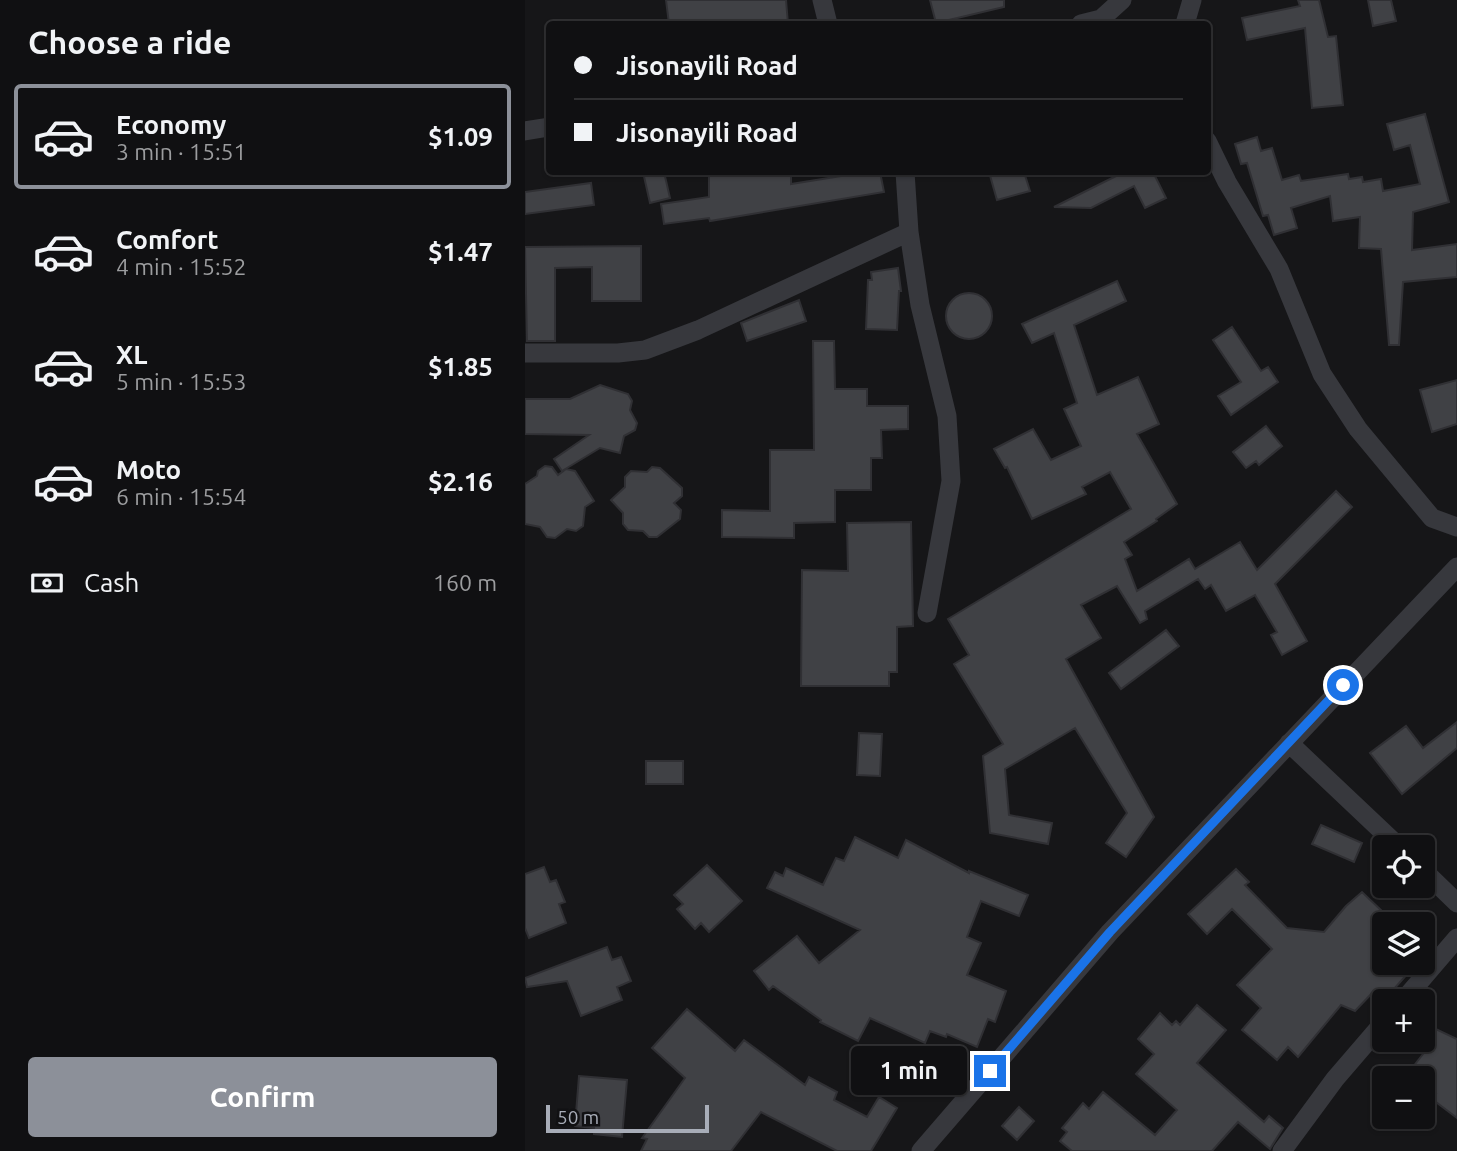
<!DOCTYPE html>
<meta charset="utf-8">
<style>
:root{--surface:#101012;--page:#1e1e20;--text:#f1f3f6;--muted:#9c9d9f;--line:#303032;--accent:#8c9099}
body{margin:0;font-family:Ubuntu,sans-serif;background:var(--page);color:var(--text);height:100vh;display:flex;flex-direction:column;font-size:26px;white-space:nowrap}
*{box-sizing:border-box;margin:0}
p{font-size:23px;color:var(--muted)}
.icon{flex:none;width:38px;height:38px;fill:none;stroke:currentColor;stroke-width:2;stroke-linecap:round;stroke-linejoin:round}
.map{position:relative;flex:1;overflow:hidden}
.details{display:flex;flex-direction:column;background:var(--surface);width:525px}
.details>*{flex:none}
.banner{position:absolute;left:21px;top:21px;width:665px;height:154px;border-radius:7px;box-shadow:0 2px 5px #0004,0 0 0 2px var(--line);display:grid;align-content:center;height:154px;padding:0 28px;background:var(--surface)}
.fabs{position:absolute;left:847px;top:835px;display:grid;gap:14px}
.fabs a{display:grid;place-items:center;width:63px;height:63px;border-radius:7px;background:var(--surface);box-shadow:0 2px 5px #0004,0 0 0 2px var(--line);font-size:35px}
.scale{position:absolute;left:21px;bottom:18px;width:163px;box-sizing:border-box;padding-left:7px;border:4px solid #a8adb8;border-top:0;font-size:19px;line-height:24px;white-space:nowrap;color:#a8adb8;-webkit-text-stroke:5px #111113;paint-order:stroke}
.end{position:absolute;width:32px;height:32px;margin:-16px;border:9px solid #1a73e8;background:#fff;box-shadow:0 0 0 4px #fff}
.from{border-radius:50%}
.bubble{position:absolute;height:49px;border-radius:7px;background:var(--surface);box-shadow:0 2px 5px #0004,0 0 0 2px var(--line);font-size:23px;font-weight:700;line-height:49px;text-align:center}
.banner b{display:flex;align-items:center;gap:24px;height:66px;font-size:26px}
.banner b+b{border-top:2px solid var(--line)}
.banner i{width:18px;height:18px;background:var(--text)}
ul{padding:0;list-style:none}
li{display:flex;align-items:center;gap:21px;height:105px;margin:0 14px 10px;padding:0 14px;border:4px solid transparent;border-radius:7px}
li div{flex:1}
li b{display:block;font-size:26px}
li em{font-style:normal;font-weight:700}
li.on{border-color:var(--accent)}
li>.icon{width:63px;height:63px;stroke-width:1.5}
h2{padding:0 28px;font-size:32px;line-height:84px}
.pay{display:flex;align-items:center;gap:18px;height:77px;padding:0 28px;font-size:26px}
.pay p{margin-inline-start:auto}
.button{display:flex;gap:14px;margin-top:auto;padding:14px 28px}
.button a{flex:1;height:80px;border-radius:7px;background:var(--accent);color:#fff;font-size:28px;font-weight:700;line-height:80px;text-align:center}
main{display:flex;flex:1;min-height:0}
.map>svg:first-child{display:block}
.building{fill:#404145;stroke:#303034;stroke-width:2}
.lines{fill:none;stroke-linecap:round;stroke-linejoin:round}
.street{stroke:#37383d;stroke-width:19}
.route{stroke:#1a73e8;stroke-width:9}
</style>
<main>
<section class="details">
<h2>Choose a ride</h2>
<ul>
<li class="on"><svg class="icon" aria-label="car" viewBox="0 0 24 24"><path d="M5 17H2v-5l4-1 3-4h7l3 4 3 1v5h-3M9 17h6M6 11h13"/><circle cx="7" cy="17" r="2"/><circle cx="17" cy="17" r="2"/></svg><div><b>Economy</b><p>3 min · 15:51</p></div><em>$1.09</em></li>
<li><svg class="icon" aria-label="car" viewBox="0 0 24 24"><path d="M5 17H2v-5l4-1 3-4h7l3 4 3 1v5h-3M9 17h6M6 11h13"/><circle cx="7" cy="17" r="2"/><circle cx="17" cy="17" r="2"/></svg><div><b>Comfort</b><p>4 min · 15:52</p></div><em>$1.47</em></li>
<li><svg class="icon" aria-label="car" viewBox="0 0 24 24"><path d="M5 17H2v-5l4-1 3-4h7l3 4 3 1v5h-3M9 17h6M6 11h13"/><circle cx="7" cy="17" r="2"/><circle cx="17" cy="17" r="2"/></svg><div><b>XL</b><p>5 min · 15:53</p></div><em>$1.85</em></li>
<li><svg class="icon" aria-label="car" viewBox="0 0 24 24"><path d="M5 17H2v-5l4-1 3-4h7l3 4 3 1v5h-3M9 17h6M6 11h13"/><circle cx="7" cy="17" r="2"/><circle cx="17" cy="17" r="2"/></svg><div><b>Moto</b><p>6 min · 15:54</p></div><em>$2.16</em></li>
</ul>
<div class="pay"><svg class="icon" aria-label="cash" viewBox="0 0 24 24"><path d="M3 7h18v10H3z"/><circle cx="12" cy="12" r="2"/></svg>Cash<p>160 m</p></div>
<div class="button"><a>Confirm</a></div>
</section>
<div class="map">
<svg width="932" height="1151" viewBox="0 0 932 1151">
<rect width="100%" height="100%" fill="#161618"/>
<path class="building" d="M 141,0 L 261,0 L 263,24 L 144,24 Z
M 405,0 L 479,0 L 479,7 L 411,23 Z
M 773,0 L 794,0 L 803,37 L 811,36 L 818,105 L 787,108 L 780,28 L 722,40 L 717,18 L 775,6 Z
M 843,0 L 866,0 L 871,21 L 848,26 Z
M 900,114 L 924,202 L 888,212 L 887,250 L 932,244 L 932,277 L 878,282 L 874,345 L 864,345 L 856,249 L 834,248 L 835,217 L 808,221 L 805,196 L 766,208 L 772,228 L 749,235 L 743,215 L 738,216 L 722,163 L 716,164 L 710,144 L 732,137 L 736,151 L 747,148 L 757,180 L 774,175 L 776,181 L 823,174 L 824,179 L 837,177 L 838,182 L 856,179 L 858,191 L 895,184 L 885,145 L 869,150 L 862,124 Z
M 118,172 L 139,172 L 145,198 L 125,203 Z
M 184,172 L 266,172 L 266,184 L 341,172 L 355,172 L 359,192 L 185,221 L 184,218 L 139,224 L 136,204 L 184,197 Z
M 464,172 L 499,172 L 505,191 L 472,200 Z
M 599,172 L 638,172 L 630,176 L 641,198 L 620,208 L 609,186 L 566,208 L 529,207 Z
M 66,183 L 69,205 L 0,214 L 0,192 Z
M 116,246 L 116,301 L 67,301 L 67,267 L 30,268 L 30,341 L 2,341 L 0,247 Z
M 373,268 L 376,291 L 374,291 L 372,330 L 341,329 L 343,280 L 347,280 L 346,272 Z
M 592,281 L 601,301 L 549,325 L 572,395 L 613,377 L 634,424 L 612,434 L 652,504 L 631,519 L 632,521 L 599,542 L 607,555 L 600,559 L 612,591 L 664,559 L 670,569 L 715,542 L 732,570 L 811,491 L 827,507 L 750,584 L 782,641 L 757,655 L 746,635 L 752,632 L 730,595 L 701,611 L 686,585 L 680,589 L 673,579 L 620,611 L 622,619 L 615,623 L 592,586 L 556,605 L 576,638 L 541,659 L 629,817 L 601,857 L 581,843 L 602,813 L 550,728 L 480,769 L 484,815 L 527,823 L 523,844 L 465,833 L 458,756 L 478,744 L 429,664 L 444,655 L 423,619 L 606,509 L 585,472 L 557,487 L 561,494 L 507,519 L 482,467 L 480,468 L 469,449 L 508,429 L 526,460 L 556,446 L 539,409 L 552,403 L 529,333 L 507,343 L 497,324 Z
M421 316a23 23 0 1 1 46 0a23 23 0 1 1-46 0Z
M 274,300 L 281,321 L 222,341 L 216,323 Z
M 707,327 L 736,371 L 743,367 L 753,382 L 706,415 L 693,396 L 716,382 L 688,340 Z
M 288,341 L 309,341 L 310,389 L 342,389 L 342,406 L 383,406 L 383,429 L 356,430 L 357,458 L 346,458 L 346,490 L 310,490 L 310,522 L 269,523 L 269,538 L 197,537 L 197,510 L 245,511 L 245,450 L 289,450 Z
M 932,380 L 932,424 L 907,432 L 895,390 Z
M 75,385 L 103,394 L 107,401 L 105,410 L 112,423 L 110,430 L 99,436 L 95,453 L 75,448 L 37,471 L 29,459 L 64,435 L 0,434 L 0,399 L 45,399 Z
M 741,426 L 757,446 L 734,465 L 731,461 L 721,468 L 708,452 Z
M 20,466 L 27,467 L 33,475 L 41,469 L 50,471 L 69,501 L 60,507 L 58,526 L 51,531 L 42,529 L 30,538 L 22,537 L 15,527 L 0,524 L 0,484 L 12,476 L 13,471 Z
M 127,467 L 135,468 L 157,488 L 157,496 L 149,503 L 156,510 L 155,519 L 132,537 L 124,537 L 118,531 L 103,530 L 98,524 L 98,513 L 86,500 L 100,487 L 100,477 L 106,471 L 122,472 Z
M 386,522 L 388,626 L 372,627 L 372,672 L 364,672 L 364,686 L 276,686 L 277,570 L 323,571 L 322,523 Z
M 641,630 L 654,646 L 596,689 L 584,673 Z
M 932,722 L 932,748 L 877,794 L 845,753 L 881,726 L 898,748 Z
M 334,733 L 357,734 L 355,776 L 332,775 Z
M 121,761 L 158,761 L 158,784 L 121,784 Z
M 796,825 L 837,843 L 829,862 L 787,844 Z
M 330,837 L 373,858 L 381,840 L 444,873 L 444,871 L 503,895 L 494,916 L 456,901 L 442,937 L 456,943 L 442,975 L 481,991 L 470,1022 L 463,1019 L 452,1047 L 422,1034 L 421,1037 L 405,1031 L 400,1043 L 345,1018 L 333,1041 L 295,1022 L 296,1020 L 248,986 L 244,990 L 229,971 L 272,936 L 294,963 L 335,930 L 242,888 L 250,872 L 258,876 L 261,868 L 298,885 L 311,858 L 319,861 Z
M 182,865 L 217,901 L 184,932 L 176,923 L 170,929 L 152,909 L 158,904 L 149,895 Z
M 19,867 L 25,882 L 31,880 L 40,902 L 34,904 L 41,923 L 4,938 L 0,928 L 0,874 Z
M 711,869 L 724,882 L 720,885 L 762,928 L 799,932 L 821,906 L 837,892 L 859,913 L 859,962 L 893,962 L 860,999 L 850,990 L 830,1011 L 816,1005 L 773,1057 L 763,1047 L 752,1060 L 717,1030 L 736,1008 L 712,985 L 747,949 L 707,909 L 682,934 L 663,914 Z
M 82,947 L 87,960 L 96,957 L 106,981 L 92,987 L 97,1000 L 56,1016 L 42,981 L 2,987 L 0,978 Z
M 672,1005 L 701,1030 L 672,1063 L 739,1122 L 744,1116 L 758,1128 L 745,1149 L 713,1122 L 687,1151 L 547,1151 L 535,1141 L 542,1132 L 537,1128 L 558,1103 L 564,1109 L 578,1092 L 630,1135 L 652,1110 L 611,1074 L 629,1054 L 613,1039 L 635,1013 L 647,1025 L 651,1021 L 655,1025 Z
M 162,1009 L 210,1051 L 219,1040 L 280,1085 L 284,1077 L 312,1092 L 309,1100 L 342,1117 L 354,1097 L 372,1108 L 346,1151 L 312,1151 L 236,1112 L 206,1151 L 116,1151 L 122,1139 L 117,1138 L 160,1078 L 127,1048 Z
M 898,1023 L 932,1039 L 932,1118 L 907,1099 L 911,1094 L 898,1083 L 898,1078 L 891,1078 L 884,1072 L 905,1045 L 898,1042 Z
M 54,1076 L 102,1080 L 97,1137 L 69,1134 L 69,1128 L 50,1126 Z
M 494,1107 L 509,1121 L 492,1140 L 477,1126 Z"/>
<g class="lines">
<path class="street" d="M 297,0 L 303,24
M 556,24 L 576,19 L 597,0
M 660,24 L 667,0
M 0,131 L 24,127
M 682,141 L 702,182 L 754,269 L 797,374 L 833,429 L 907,518 L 932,527
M 380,172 L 384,232 L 395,305 L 422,416 L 426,481 L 402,613
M 0,353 L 93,353 L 120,350 L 173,330 L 384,232
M 764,743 L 874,847
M 898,870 L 932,903
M 878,1001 L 932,938
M 396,1151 L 585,932 L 932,567
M 757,1151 L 810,1079 L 859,1022"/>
</g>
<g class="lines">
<path class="route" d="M 465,1071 L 585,932 L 818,685"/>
</g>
</svg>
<div class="fabs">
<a><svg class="icon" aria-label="locate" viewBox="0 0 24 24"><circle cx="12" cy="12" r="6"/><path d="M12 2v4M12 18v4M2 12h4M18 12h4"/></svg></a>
<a><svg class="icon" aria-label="layers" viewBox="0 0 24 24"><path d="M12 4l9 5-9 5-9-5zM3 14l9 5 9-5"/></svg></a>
<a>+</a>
<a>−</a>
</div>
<div class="scale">50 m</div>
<i class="end from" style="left:818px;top:685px"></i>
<i class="end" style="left:465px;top:1071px"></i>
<div class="bubble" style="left:326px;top:1046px;width:116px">1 min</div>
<div class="banner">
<b><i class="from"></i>Jisonayili Road</b>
<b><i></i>Jisonayili Road</b>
</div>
</div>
</main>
